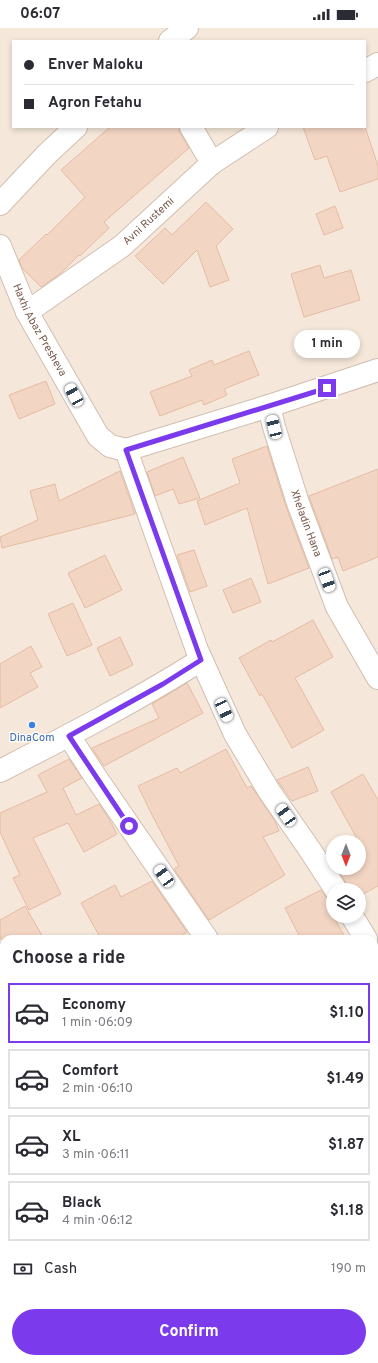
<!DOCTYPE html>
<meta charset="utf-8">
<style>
:root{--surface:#fff;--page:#f7f7f7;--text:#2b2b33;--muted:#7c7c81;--line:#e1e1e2;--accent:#7c3aed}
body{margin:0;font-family:Overpass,sans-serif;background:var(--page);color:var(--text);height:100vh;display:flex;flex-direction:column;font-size:15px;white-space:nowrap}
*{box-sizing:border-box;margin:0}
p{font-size:13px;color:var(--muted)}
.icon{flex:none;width:22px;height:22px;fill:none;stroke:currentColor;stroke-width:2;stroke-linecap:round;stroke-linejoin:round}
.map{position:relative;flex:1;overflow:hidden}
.panel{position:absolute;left:0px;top:907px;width:378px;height:428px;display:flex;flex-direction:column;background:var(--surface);border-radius:12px 12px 0 0;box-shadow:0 2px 6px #0003}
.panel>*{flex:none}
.top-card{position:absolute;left:12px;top:12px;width:354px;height:88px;border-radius:0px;box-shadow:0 2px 6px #0003;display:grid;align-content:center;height:88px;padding:0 12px;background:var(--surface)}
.needle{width:26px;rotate:180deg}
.controls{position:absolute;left:326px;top:807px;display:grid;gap:8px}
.controls a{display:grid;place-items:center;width:40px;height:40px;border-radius:50%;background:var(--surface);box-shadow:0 2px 6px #0003;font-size:20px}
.end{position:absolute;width:18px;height:18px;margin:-9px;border:5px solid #7c3aed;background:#fff;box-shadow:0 0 0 2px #fff}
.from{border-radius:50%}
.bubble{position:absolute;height:28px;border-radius:14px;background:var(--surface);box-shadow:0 2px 6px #0003;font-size:13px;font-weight:700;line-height:28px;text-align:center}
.car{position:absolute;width:12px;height:24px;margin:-12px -6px;border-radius:5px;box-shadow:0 0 3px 1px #0007;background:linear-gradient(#fff 24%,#345 0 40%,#fff 0 76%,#345 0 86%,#fff 0)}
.top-card b{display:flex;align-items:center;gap:14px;height:38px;font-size:15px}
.top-card b+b{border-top:1px solid var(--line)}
.top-card i{width:10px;height:10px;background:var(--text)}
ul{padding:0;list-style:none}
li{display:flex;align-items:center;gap:12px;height:60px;margin:0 8px 6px;padding:0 4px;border:2px solid var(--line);border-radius:0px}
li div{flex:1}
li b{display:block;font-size:15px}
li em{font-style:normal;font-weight:700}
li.on{border-color:var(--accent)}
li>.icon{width:36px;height:36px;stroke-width:1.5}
h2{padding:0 12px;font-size:18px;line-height:48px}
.pay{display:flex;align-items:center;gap:10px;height:44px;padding:0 12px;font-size:15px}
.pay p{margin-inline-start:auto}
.cta{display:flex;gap:8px;margin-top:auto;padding:8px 12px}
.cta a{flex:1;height:46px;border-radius:24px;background:var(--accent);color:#fff;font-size:16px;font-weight:700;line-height:46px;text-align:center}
.status{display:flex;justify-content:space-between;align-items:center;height:28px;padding:0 20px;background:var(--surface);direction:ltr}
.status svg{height:11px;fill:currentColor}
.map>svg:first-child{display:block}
.residential{fill:#f5e8da;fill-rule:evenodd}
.building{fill:#f3d5c3;stroke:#e6bba3}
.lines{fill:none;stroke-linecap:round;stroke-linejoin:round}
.street-casing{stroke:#d1beb0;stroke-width:24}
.secondary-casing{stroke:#d6c0b0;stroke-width:24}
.street{stroke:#fff;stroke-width:22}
.secondary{stroke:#fff;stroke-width:22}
.route{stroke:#7c3aed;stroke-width:5}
.shop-dot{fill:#3f7fe0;stroke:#fffaf3;stroke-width:1.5}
.labels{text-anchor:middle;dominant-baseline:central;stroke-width:3;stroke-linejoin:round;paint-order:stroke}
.street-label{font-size:11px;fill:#7a5c4d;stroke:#fffaf3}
.shop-label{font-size:11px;fill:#366cbe;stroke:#fffaf3}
</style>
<div class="status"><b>06:07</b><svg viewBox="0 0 49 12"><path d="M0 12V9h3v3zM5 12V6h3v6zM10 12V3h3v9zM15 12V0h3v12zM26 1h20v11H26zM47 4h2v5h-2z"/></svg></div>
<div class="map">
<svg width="378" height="1335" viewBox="0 0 378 1335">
<rect width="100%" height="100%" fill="#fdf6ec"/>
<path class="residential" d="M 0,0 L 378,0 L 378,1335 L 0,1335 ZM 13,13 L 365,13 L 365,99 L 13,99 ZM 333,814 L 359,814 L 359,840 L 333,840 ZM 333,862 L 359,862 L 359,888 L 333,888 ZM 4,911 L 374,911 L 374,1331 L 4,1331 Z"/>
<path class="building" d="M 110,99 L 179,99 L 180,105 L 189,120 L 104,194 L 109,200 L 80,228 L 79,227 L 61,245 L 41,259 L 22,240 L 19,232 L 46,206 L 47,207 L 85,169 L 61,142 Z
M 303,99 L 365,99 L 378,138 L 378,151 L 340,164 L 327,128 L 315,132 Z
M 206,174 L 233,201 L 216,218 L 229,252 L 210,259 L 197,222 L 163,256 L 135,228 L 165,200 L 172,207 Z
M 335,178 L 343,200 L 324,207 L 316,186 Z
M 320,237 L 324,250 L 351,242 L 360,272 L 304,289 L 291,246 Z
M 249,323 L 259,347 L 224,361 L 227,367 L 204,377 L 202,372 L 160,388 L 150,364 L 192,348 L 189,342 L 212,332 L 214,337 Z
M 46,353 L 55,376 L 19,391 L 9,367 Z
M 267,418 L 286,479 L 309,540 L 268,556 L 247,480 L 205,497 L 197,473 L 240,455 L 232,431 Z
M 183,429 L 200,470 L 179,476 L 173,461 L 155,468 L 147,444 Z
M 378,441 L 378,529 L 343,543 L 338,529 L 332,531 L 309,468 Z
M 120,443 L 135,486 L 2,520 L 0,509 L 38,492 L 30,463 L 55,456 L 59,473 Z
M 194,522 L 207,558 L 190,564 L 177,527 Z
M 105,527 L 122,562 L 85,580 L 68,545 Z
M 251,550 L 261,574 L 233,585 L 223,562 Z
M 73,575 L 92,617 L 67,628 L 48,586 Z
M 313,592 L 333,629 L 295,650 L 324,702 L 292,720 L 262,666 L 260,668 L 239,630 L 271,612 L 272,614 Z
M 120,609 L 133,637 L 110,648 L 97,620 Z
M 31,618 L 42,639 L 30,645 L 38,659 L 0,680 L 0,636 Z
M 187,655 L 203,685 L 104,738 L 92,720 L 159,690 L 152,676 Z
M 226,721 L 247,760 L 251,758 L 275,793 L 279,803 L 263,809 L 285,847 L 209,892 L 174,841 L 179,838 L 151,785 L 138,758 L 177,740 L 180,745 Z
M 69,731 L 82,750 L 63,760 L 76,787 L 99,776 L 109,791 L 117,806 L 84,824 L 68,795 L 33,810 L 61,866 L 29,882 L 13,850 L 20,847 L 0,804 L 0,785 L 47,764 L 38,747 Z
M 308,739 L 318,763 L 292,773 L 277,752 Z
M 363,746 L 378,772 L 378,858 L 359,868 L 359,862 L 348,862 L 346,855 L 337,840 L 359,840 L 359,814 L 331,764 Z
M 152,853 L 187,904 L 176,911 L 101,911 L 81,875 L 115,857 L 121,869 Z
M 321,862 L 326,869 L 333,874 L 333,883 L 332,884 L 333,888 L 346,911 L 301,911 L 285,880 Z
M 25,878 L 44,911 L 0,911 L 0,892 Z"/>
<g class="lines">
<g class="street-casing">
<g id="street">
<path d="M 170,13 L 187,0"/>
<path d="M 365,43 L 378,36"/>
<path d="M 191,99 L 212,135"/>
<path d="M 0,176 L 46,127 L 76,99"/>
<path id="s1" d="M 0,218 L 27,284 L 98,408 L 110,418 L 126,422"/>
<path id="s2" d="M 27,284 L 122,218 L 212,135 L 267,99"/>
<path id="s3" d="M 269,378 L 274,399 L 298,475 L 337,579 L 378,650"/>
<path d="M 126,422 L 197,622 L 235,706 L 269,763 L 310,822 L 336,862"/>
<path d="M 126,422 L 269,378 L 378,342"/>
<path d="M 69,708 L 95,748 L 207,911"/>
<path d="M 0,743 C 68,708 136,673 201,632"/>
<path d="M 352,888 L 366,911"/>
<path d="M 374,926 L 378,932"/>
<path d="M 374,1098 L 378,1096"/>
<path d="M 0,1205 L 4,1203"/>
<path d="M 374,1241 L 378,1243"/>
<path d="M 0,1242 L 4,1250"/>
<path d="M 42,1331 L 43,1335"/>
</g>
</g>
<g class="secondary-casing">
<path id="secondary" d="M 0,973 L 4,977
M 289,1331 L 291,1335"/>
</g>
<use href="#street" class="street"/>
<use href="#secondary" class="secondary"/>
</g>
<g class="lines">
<path class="route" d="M 129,798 L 69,708 L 163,656 L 201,632 L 126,422 L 327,360"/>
</g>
<circle class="shop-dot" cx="32" cy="697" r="4"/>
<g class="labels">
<g class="street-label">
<text stroke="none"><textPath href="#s2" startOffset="152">Avni Rustemi</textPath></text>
<text stroke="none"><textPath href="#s1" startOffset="93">Haxhi Abaz Presheva</textPath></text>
<text stroke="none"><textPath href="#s3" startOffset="123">Xheladin Hana</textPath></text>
</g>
<g class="shop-label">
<text x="32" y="710">DinaCom</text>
</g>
</g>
</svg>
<div class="controls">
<a><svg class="needle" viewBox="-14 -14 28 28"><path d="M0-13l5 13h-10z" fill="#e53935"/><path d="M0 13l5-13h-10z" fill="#7c7c81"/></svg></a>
<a><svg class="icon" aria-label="layers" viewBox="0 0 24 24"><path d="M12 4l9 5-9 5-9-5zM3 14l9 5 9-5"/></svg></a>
</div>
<i class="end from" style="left:129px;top:798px"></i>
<i class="end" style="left:327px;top:360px"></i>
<div class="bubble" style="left:294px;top:302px;width:66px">1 min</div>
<i class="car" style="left:74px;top:367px;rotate:331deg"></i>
<i class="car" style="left:274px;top:399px;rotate:346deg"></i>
<i class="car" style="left:327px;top:552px;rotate:160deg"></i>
<i class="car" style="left:224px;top:682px;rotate:155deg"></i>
<i class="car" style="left:286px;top:787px;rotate:325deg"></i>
<i class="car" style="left:164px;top:848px;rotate:325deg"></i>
<div class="top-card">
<b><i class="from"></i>Enver Maloku</b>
<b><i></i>Agron Fetahu</b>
</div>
<section class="panel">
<h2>Choose a ride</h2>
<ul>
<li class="on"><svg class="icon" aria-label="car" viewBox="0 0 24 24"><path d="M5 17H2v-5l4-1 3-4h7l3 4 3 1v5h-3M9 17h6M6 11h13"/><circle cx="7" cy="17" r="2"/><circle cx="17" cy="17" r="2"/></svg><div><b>Economy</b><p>1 min · 06:09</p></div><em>$1.10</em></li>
<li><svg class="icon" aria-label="car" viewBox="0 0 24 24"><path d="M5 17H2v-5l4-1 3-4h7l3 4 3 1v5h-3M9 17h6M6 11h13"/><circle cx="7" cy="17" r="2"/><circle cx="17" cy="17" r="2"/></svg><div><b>Comfort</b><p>2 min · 06:10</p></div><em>$1.49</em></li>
<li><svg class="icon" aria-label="car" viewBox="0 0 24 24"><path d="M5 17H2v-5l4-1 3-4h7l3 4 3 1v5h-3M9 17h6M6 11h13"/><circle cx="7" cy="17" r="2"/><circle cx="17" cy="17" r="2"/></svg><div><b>XL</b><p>3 min · 06:11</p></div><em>$1.87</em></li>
<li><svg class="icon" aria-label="car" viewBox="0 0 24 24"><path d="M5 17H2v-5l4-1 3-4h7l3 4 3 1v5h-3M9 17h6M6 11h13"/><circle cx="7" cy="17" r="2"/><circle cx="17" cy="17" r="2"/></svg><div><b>Black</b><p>4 min · 06:12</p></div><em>$1.18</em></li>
</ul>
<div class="pay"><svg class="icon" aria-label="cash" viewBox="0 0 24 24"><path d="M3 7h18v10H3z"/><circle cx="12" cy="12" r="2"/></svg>Cash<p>190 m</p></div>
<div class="cta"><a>Confirm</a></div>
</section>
</div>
